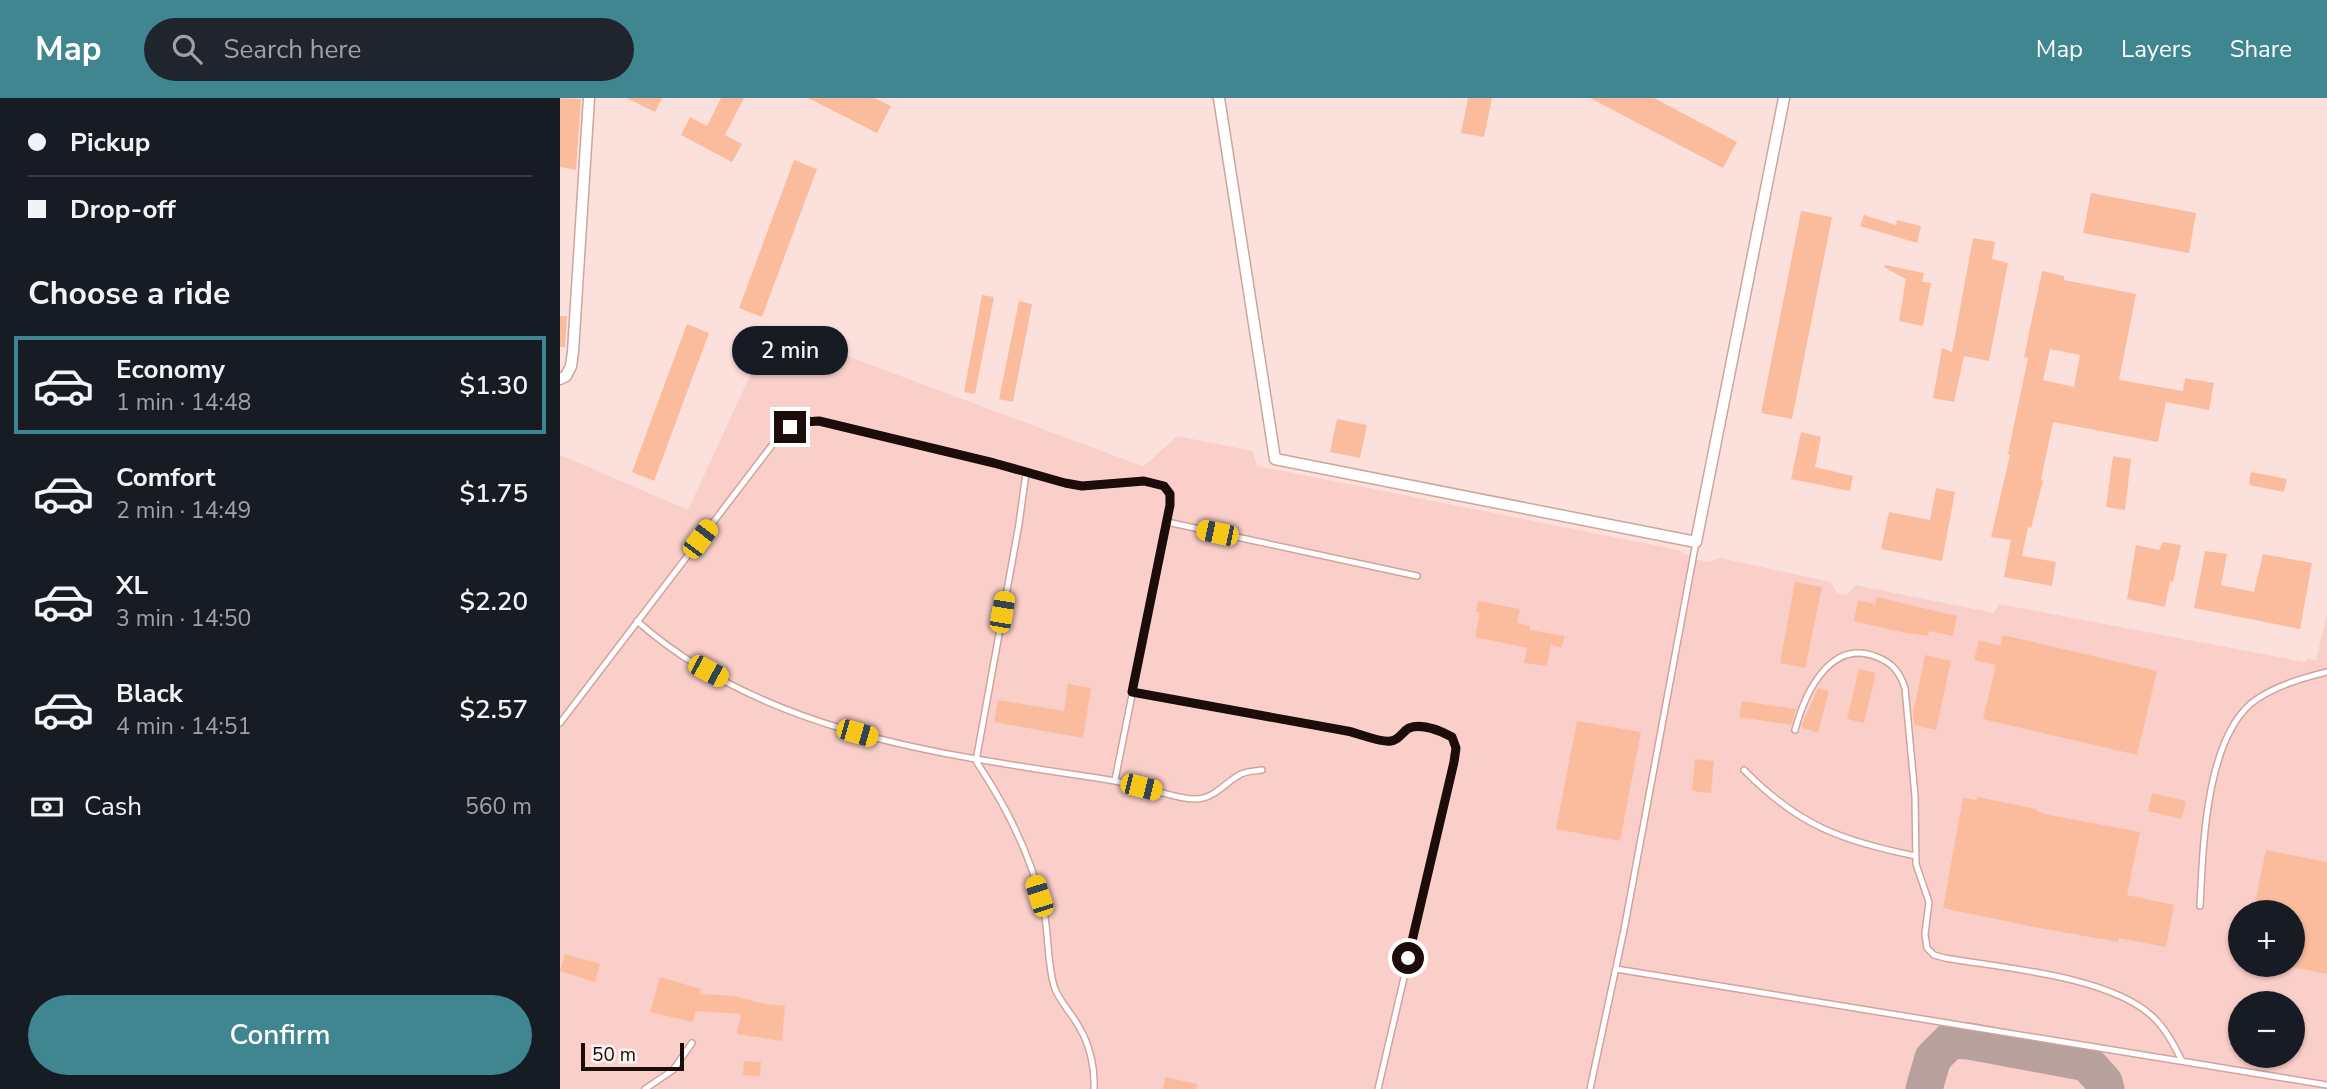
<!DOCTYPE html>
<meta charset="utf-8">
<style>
:root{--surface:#171b24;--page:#20242c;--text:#f1f3f6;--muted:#9ea1a6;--line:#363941;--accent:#408690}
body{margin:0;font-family:"Nunito Sans",sans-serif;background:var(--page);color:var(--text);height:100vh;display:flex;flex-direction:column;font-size:26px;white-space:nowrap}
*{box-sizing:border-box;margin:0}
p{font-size:23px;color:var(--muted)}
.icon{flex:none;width:38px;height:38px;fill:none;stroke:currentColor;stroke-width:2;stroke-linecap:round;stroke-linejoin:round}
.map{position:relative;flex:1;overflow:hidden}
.drawer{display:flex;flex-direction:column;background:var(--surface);width:560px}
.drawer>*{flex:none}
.banner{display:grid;align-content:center;height:154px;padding:0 28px;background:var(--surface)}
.buttons{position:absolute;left:1668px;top:802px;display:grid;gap:14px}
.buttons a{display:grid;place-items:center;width:77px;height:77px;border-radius:50%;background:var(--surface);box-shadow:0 2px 5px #0004;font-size:35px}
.scale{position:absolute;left:21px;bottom:18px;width:103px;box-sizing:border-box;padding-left:7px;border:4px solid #1c0d0b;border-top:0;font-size:19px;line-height:24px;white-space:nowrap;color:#1c0d0b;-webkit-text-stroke:5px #fcf2f1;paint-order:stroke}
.end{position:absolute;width:32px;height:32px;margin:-16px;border:9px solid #1c0d0b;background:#fff;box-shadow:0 0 0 4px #fff}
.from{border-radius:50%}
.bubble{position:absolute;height:49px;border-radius:24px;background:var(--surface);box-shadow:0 2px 5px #0004;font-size:23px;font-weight:600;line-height:49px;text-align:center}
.car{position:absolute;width:21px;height:42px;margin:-21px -10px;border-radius:9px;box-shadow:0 0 5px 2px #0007;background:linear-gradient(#f5c518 24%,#345 0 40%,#f5c518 0 76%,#345 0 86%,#f5c518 0)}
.banner b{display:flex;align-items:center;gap:24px;height:66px;font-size:26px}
.banner b+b{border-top:2px solid var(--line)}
.banner i{width:18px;height:18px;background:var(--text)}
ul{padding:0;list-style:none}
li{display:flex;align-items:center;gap:21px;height:98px;margin:0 14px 10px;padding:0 14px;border:4px solid transparent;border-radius:0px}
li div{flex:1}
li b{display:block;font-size:26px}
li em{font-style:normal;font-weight:600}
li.active{border-color:var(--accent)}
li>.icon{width:63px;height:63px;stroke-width:1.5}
h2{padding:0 28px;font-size:32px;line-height:84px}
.pay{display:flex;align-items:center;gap:18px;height:77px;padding:0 28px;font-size:26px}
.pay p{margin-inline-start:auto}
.button{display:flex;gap:14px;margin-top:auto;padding:14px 28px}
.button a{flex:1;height:80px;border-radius:42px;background:var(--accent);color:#fff;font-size:28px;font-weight:600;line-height:80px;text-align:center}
header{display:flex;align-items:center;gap:42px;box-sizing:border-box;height:98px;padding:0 35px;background:var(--accent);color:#fff}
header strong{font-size:33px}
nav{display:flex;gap:38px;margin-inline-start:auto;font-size:24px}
.search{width:490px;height:63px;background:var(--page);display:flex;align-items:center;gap:18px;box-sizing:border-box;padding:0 24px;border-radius:38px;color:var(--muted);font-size:26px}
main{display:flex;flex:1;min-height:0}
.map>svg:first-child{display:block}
.built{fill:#fbcfc9;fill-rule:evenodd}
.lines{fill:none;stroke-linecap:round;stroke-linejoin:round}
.taxiway{stroke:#b8a09c;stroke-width:37}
.building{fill:#fbbc9d;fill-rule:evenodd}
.lane-casing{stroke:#d0a49e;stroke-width:8}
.street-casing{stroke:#d0a49e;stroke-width:13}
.lane{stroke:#fff;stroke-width:5}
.street{stroke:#fff;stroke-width:10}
.route{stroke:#1c0d0b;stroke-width:9}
</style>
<header>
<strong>Map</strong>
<div class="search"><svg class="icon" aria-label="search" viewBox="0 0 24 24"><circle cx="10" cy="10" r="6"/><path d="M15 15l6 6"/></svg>Search here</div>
<nav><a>Map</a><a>Layers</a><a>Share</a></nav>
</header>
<main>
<section class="drawer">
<div class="banner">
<b><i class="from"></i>Pickup</b>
<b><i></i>Drop-off</b>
</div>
<h2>Choose a ride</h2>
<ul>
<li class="active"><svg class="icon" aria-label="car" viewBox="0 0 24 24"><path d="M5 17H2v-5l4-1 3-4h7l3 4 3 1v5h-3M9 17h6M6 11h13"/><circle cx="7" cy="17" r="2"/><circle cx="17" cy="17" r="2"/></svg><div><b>Economy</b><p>1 min · 14:48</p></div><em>$1.30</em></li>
<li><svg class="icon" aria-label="car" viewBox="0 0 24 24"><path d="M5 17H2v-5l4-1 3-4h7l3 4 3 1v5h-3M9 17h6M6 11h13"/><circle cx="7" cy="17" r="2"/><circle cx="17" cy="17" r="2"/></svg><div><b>Comfort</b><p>2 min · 14:49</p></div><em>$1.75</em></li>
<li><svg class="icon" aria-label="car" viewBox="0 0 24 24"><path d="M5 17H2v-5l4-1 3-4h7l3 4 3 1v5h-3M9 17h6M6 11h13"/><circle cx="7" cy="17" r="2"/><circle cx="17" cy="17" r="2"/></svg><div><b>XL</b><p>3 min · 14:50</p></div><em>$2.20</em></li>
<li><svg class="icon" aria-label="car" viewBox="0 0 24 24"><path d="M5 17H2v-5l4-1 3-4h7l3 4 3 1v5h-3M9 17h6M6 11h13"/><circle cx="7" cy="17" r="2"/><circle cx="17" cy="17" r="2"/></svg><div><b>Black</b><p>4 min · 14:51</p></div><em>$2.57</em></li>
</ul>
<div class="pay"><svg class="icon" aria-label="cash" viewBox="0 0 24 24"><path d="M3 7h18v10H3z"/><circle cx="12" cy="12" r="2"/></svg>Cash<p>560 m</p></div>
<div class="button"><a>Confirm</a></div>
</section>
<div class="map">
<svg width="1767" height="991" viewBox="0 0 1767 991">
<rect width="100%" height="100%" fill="#fce0dc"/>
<path class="built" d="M 212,230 L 582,368 L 590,363 L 617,338 L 693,353 L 697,368 L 1119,452 L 1134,461 L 1148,464 L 1160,460 L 1271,484 L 1277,495 L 1287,497 L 1295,487 L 1434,515 L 1439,506 L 1745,564 L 1747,561 L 1756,562 L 1767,515 L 1767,991 L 0,991 L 0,357 L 128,412 ZM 1680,814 L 1732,814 L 1732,866 L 1680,866 ZM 1680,905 L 1732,905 L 1732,957 L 1680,957 Z"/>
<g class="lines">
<path class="taxiway" d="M 1364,991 L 1373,960 L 1391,942 L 1409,943 L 1527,965 L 1544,984 L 1546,991"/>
</g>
<path class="building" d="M 0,0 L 21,1 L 16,72 L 0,69 Z
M 66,0 L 102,0 L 95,14 Z
M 161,0 L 184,0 L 165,37 L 182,46 L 172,64 L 121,37 L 130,19 L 147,28 Z
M 248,0 L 314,0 L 331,8 L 317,35 Z
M 908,0 L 932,0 L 924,39 L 901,35 Z
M 1030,0 L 1094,0 L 1177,44 L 1163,70 Z
M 234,62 L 257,71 L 202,219 L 179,210 Z
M 1531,95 L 1636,115 L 1629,155 L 1523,135 Z
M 1241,113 L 1272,119 L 1232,321 L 1201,315 Z
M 1304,117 L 1336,127 L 1337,122 L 1361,128 L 1357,145 L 1300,128 Z
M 1413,140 L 1435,144 L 1432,161 L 1448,165 L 1429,263 L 1404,258 L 1394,304 L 1373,300 L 1382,250 L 1392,254 Z
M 1325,167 L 1364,175 L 1362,184 L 1371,185 L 1363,228 L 1339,223 L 1346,181 L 1324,169 Z
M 1482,173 L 1504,178 L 1504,182 L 1576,196 L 1559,282 L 1623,293 L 1625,280 L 1654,285 L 1649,312 L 1606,304 L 1598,344 L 1493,324 L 1481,382 L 1483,383 L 1471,430 L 1468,429 L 1462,458 L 1496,464 L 1492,488 L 1444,479 L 1451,442 L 1431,439 L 1450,357 L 1448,356 L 1468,260 L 1464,259 ZM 1490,251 L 1520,257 L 1514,289 L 1483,282 Z
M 422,197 L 434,199 L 415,296 L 404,294 Z
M 459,203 L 472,206 L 453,304 L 439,301 Z
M 0,218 L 7,218 L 5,249 L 0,249 Z
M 127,226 L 149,235 L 94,383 L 72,374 Z
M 777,321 L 807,327 L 800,360 L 770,354 Z
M 1241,334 L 1261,339 L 1255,369 L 1293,378 L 1290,393 L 1231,381 Z
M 1553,358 L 1571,361 L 1565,412 L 1546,409 Z
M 1691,374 L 1727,381 L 1724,394 L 1689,387 Z
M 1376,390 L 1395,394 L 1382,463 L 1321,451 L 1329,414 L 1370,422 Z
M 1603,444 L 1621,447 L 1613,484 L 1610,483 L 1605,509 L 1567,501 L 1576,447 L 1599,452 Z
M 1645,453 L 1667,456 L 1661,487 L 1694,494 L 1703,456 L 1752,465 L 1740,531 L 1634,510 Z
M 1235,484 L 1262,489 L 1245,570 L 1220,565 Z
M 1317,499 L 1397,518 L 1393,538 L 1369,533 L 1368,538 L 1341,534 L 1294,523 L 1298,502 L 1315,506 Z
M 918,503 L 960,511 L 957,525 L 970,528 L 970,532 L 1005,538 L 1001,550 L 991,546 L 987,568 L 964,565 L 967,550 L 915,539 L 920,515 L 916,514 Z
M 1443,537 L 1597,573 L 1577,657 L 1423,621 L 1436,567 L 1414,562 L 1419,542 L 1441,548 Z
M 1365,557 L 1391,563 L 1376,632 L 1354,627 L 1353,616 Z
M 1299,571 L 1316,575 L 1304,625 L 1287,621 Z
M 508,586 L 531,590 L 523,640 L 434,624 L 438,602 L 504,613 Z
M 1258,590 L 1269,593 L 1258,635 L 1241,629 Z
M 1182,603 L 1236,611 L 1231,627 L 1179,619 Z
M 1017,623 L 1081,634 L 1060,743 L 996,731 Z
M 1135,661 L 1154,663 L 1151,695 L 1132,693 Z
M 1592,695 L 1626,703 L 1622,721 L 1588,713 Z
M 1417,699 L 1477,711 L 1477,713 L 1489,717 L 1580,734 L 1567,797 L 1614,807 L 1606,849 L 1559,840 L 1558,844 L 1474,829 L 1383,810 L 1403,700 L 1417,702 Z
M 1706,752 L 1767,764 L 1767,876 L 1732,869 L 1732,814 L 1693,814 Z
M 5,856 L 40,866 L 35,884 L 0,873 Z
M 100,879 L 141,891 L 140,896 L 174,898 L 201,905 L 225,908 L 222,943 L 177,936 L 181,916 L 136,913 L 133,924 L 90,914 Z
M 184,963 L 201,964 L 200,978 L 183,977 Z
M 605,979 L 637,986 L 636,991 L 603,991 Z"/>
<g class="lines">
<g class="lane-casing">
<path id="lane" d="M 466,375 L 459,426 L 416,663 C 447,709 472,759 484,814 C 489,838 487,864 494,888 C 499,904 512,915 519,929 C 530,947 535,970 534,991
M 607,424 L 857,478
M 77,523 C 202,634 378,656 537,680 C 558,683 579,688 599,694 C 611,697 623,701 635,701 C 655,701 665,684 681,676 C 687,673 695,673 702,672
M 572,594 L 787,633 C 799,636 820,645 831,643 C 839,642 842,634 849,630 C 862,625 881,633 892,639 L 896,650 L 891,678 L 818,991
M 0,625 L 219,338 C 232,327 242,324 259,323 L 418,361 L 505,385 L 522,388 L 584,383 L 604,388 L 609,396 L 610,407 L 555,682
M 1235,632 C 1245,595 1270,540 1317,559 C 1333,565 1340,575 1345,590 L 1355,698 L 1356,766 L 1369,804 L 1365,836 L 1367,850 L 1374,857 L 1385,860 C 1443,870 1549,878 1592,918 C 1606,931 1614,947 1622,963
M 1184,672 C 1238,727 1281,743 1356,758
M 1640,808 C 1643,751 1645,636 1697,601 C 1718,587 1743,580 1767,574
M 1056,871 L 1767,987
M 85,991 L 113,972 L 132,945
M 1030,991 L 1064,832 L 1136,444"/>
</g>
<g class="street-casing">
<path id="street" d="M 659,0 L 715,361 L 1136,444 L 1224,0
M 0,281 L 6,278 L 11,268 L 13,254 L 29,0"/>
</g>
<use href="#lane" class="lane"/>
<use href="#street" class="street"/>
</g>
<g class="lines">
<path class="route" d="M 230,329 L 244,324 L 259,323 L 434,365 L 505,385 L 522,388 L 584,383 L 604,388 L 610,396 L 610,407 L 572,594 L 787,633 C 799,635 820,645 831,643 C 839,642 842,634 849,630 C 862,625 881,633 892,639 L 896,650 L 894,664 L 848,860"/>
</g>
</svg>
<div class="buttons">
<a>+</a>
<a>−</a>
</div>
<div class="scale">50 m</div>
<i class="end from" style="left:848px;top:860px"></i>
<i class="end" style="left:230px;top:329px"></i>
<div class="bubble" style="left:172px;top:228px;width:116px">2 min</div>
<i class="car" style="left:657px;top:435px;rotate:282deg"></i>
<i class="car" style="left:140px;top:441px;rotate:37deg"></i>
<i class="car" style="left:442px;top:514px;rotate:10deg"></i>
<i class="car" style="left:148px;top:573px;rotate:118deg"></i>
<i class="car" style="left:297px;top:635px;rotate:106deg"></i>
<i class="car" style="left:581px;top:689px;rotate:104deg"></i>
<i class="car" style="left:479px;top:798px;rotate:342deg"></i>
</div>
</main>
